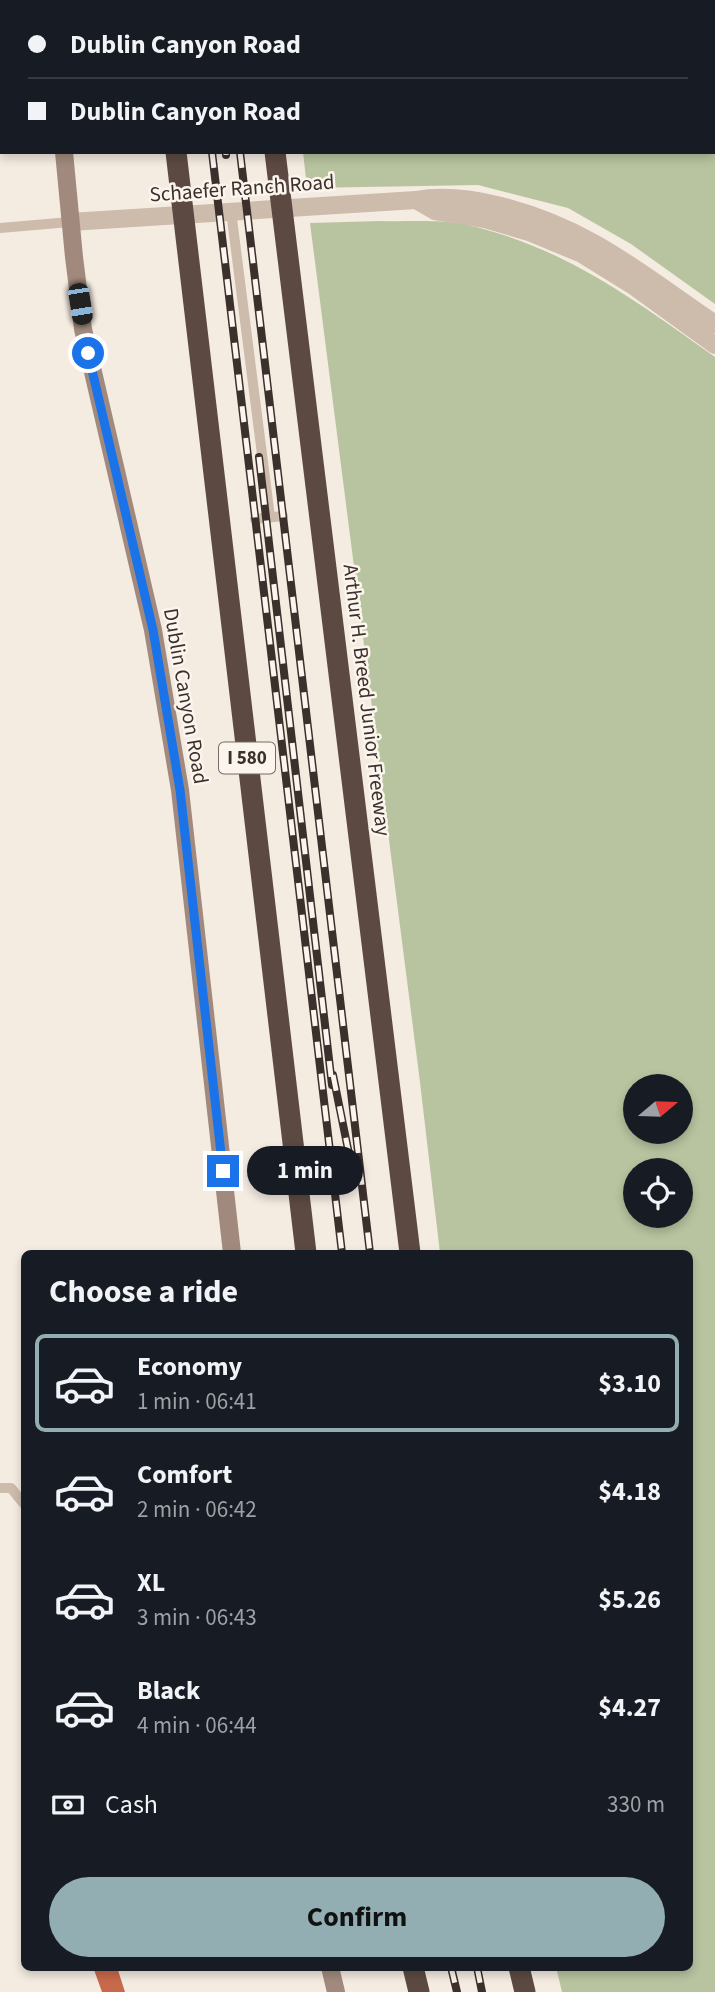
<!DOCTYPE html>
<meta charset="utf-8">
<style>
:root{--surface:#171b24;--page:#242831;--text:#f1f3f6;--muted:#9ea1a6;--line:#363941;--accent:#92aeb2}
body{margin:0;font-family:"Source Sans 3",sans-serif;background:var(--page);color:var(--text);height:100vh;display:flex;flex-direction:column;font-size:26px;white-space:nowrap}
*{box-sizing:border-box;margin:0}
p{font-size:23px;color:var(--muted)}
.icon{flex:none;width:38px;height:38px;fill:none;stroke:currentColor;stroke-width:2;stroke-linecap:round;stroke-linejoin:round}
.map{position:relative;flex:1;overflow:hidden}
.drawer{position:absolute;left:21px;top:1250px;width:672px;height:721px;display:flex;flex-direction:column;background:var(--surface);border-radius:10px;box-shadow:0 4px 10px #0003}
.drawer>*{flex:none}
.top-card{position:absolute;left:0px;top:0px;width:716px;height:154px;box-shadow:0 4px 10px #0003;display:grid;align-content:center;height:154px;padding:0 28px;background:var(--surface)}
.needle{width:46px;rotate:71deg}
.controls{position:absolute;left:623px;top:1074px;display:grid;gap:14px}
.controls a{display:grid;place-items:center;width:70px;height:70px;border-radius:50%;background:var(--surface);box-shadow:0 4px 10px #0003;font-size:35px}
.end{position:absolute;width:32px;height:32px;margin:-16px;border:9px solid #1a73e8;background:#fff;box-shadow:0 0 0 4px #fff}
.from{border-radius:50%}
.bubble{position:absolute;height:49px;border-radius:24px;background:var(--surface);box-shadow:0 4px 10px #0003;font-size:23px;font-weight:700;line-height:49px;text-align:center}
.car{position:absolute;width:21px;height:42px;margin:-21px -10px;border-radius:9px;box-shadow:0 0 5px 2px #0007;background:linear-gradient(#222 24%,#8ab4d8 0 40%,#222 0 76%,#8ab4d8 0 86%,#222 0)}
.top-card b{display:flex;align-items:center;gap:24px;height:66px;font-size:26px}
.top-card b+b{border-top:2px solid var(--line)}
.top-card i{width:18px;height:18px;background:var(--text)}
ul{padding:0;list-style:none}
li{display:flex;align-items:center;gap:21px;height:98px;margin:0 14px 10px;padding:0 14px;border:4px solid transparent;border-radius:10px}
li div{flex:1}
li b{display:block;font-size:26px}
li em{font-style:normal;font-weight:700}
li.active{border-color:var(--accent)}
li>.icon{width:63px;height:63px;stroke-width:1.5}
h2{padding:0 28px;font-size:32px;line-height:84px}
.pay{display:flex;align-items:center;gap:18px;height:77px;padding:0 28px;font-size:26px}
.pay p{margin-inline-start:auto}
.action{display:flex;gap:14px;margin-top:auto;padding:14px 28px}
.action a{flex:1;height:80px;border-radius:42px;background:var(--accent);color:#111;font-size:28px;font-weight:700;line-height:80px;text-align:center}
.map>svg:first-child{display:block}
.green{fill:#b8c4a0;fill-rule:evenodd}
.building{fill:#c8694b}
.lines{fill:none;stroke-linecap:round;stroke-linejoin:round}
.service{stroke:#cdbbac;stroke-width:10}
.minor{stroke:#cdbbac;stroke-width:18}
.secondary{stroke:#a18a7d;stroke-width:18}
.motorway{stroke:#5c4a42;stroke-width:21}
.rail-casing{stroke:#3b302b;stroke-width:8}
.rail{stroke:#fbf5ee;stroke-width:5;stroke-dasharray:16;stroke-linecap:butt}
.route{stroke:#1a73e8;stroke-width:9}
.labels{text-anchor:middle;dominant-baseline:central;stroke-width:5;stroke-linejoin:round;paint-order:stroke}
.shield{fill:#fbf5ee;stroke:#756b66;stroke-width:2}
.shield-label{font-size:19px;font-weight:bold;fill:#3b302b}
.street-label{font-size:21px;fill:#3b302b;stroke:#fbf5ee}
</style>
<div class="map">
<svg width="715" height="1992" viewBox="0 0 715 1992">
<rect width="100%" height="100%" fill="#f4ebe1"/>
<path class="green" d="M 285,0 L 715,0 L 715,304 L 631,244 L 568,208 L 478,185 L 307,188 L 303,152 L 714,152 L 714,2 Z
M 381,221 C 409,222 440,219 467,225 C 563,246 636,301 715,357 L 715,1992 L 562,1992 L 556,1967 L 690,1967 L 690,1253 L 440,1253 L 420,1082 L 310,223 ZM 635,1087 L 681,1087 L 681,1132 L 635,1132 ZM 635,1171 L 681,1171 L 681,1216 L 635,1216 Z"/>
<path class="building" d="M 93,1967 L 117,1967 L 125,1992 L 102,1992 Z"/>
<g class="lines">
<path class="service" d="M 231,211 L 270,517
M 0,228 L 70,222
M 255,519 L 283,516
M 0,1488 L 11,1488 L 24,1504"/>
<path class="minor" d="M 416,200 L 435,211 L 485,219 L 529,232 L 582,254 L 632,285 L 715,345
M 70,222 L 416,200 C 444,195 473,199 501,206 C 591,229 641,274 715,324"/>
<path class="secondary" d="M 61,0 L 61,2
M 64,152 L 74,257 L 83,329 L 153,630 L 180,790 L 232,1253
M 330,1967 L 336,1992"/>
<path class="motorway" d="M 158,0 L 158,2
M 257,0 L 258,2
M 176,152 L 306,1253
M 275,152 L 410,1253
M 413,1967 L 419,1992
M 519,1967 L 525,1992"/>
<g class="rail-casing">
<path id="rail" d="M 194,0 L 194,2
M 208,0 L 208,2
M 222,0 L 222,2
M 212,152 L 342,1253
M 226,152 L 226,155
M 240,152 L 370,1253
M 259,457 L 332,1085
M 333,1075 L 351,1164
M 451,1967 L 457,1992
M 477,1967 L 482,1992"/>
</g>
<use href="#rail" class="rail"/>
</g>
<g class="lines">
<path class="route" d="M 88,353 L 153,630 L 180,790 L 223,1171"/>
</g>
<g class="labels">
<rect class="shield" x="219" y="742.5" width="56" height="31" rx="5"/>
<g class="shield-label">
<text x="247" y="758">I 580</text>
</g>
<g class="street-label">
<text transform="translate(242 188) rotate(-4)">Schaefer Ranch Road</text>
<text transform="translate(186 696) rotate(80)">Dublin Canyon Road</text>
<text transform="translate(367 700) rotate(83)">Arthur H. Breed Junior Freeway</text>
</g>
</g>
</svg>
<div class="controls">
<a><svg class="needle" viewBox="-14 -14 28 28"><path d="M0-13l5 13h-10z" fill="#e53935"/><path d="M0 13l5-13h-10z" fill="#9ea1a6"/></svg></a>
<a><svg class="icon" aria-label="locate" viewBox="0 0 24 24"><circle cx="12" cy="12" r="6"/><path d="M12 2v4M12 18v4M2 12h4M18 12h4"/></svg></a>
</div>
<i class="end from" style="left:88px;top:353px"></i>
<i class="end" style="left:223px;top:1171px"></i>
<div class="bubble" style="left:247px;top:1146px;width:116px">1 min</div>
<i class="car" style="left:80px;top:304px;rotate:171deg"></i>
<div class="top-card">
<b><i class="from"></i>Dublin Canyon Road</b>
<b><i></i>Dublin Canyon Road</b>
</div>
<section class="drawer">
<h2>Choose a ride</h2>
<ul>
<li class="active"><svg class="icon" aria-label="car" viewBox="0 0 24 24"><path d="M5 17H2v-5l4-1 3-4h7l3 4 3 1v5h-3M9 17h6M6 11h13"/><circle cx="7" cy="17" r="2"/><circle cx="17" cy="17" r="2"/></svg><div><b>Economy</b><p>1 min · 06:41</p></div><em>$3.10</em></li>
<li><svg class="icon" aria-label="car" viewBox="0 0 24 24"><path d="M5 17H2v-5l4-1 3-4h7l3 4 3 1v5h-3M9 17h6M6 11h13"/><circle cx="7" cy="17" r="2"/><circle cx="17" cy="17" r="2"/></svg><div><b>Comfort</b><p>2 min · 06:42</p></div><em>$4.18</em></li>
<li><svg class="icon" aria-label="car" viewBox="0 0 24 24"><path d="M5 17H2v-5l4-1 3-4h7l3 4 3 1v5h-3M9 17h6M6 11h13"/><circle cx="7" cy="17" r="2"/><circle cx="17" cy="17" r="2"/></svg><div><b>XL</b><p>3 min · 06:43</p></div><em>$5.26</em></li>
<li><svg class="icon" aria-label="car" viewBox="0 0 24 24"><path d="M5 17H2v-5l4-1 3-4h7l3 4 3 1v5h-3M9 17h6M6 11h13"/><circle cx="7" cy="17" r="2"/><circle cx="17" cy="17" r="2"/></svg><div><b>Black</b><p>4 min · 06:44</p></div><em>$4.27</em></li>
</ul>
<div class="pay"><svg class="icon" aria-label="cash" viewBox="0 0 24 24"><path d="M3 7h18v10H3z"/><circle cx="12" cy="12" r="2"/></svg>Cash<p>330 m</p></div>
<div class="action"><a>Confirm</a></div>
</section>
</div>
